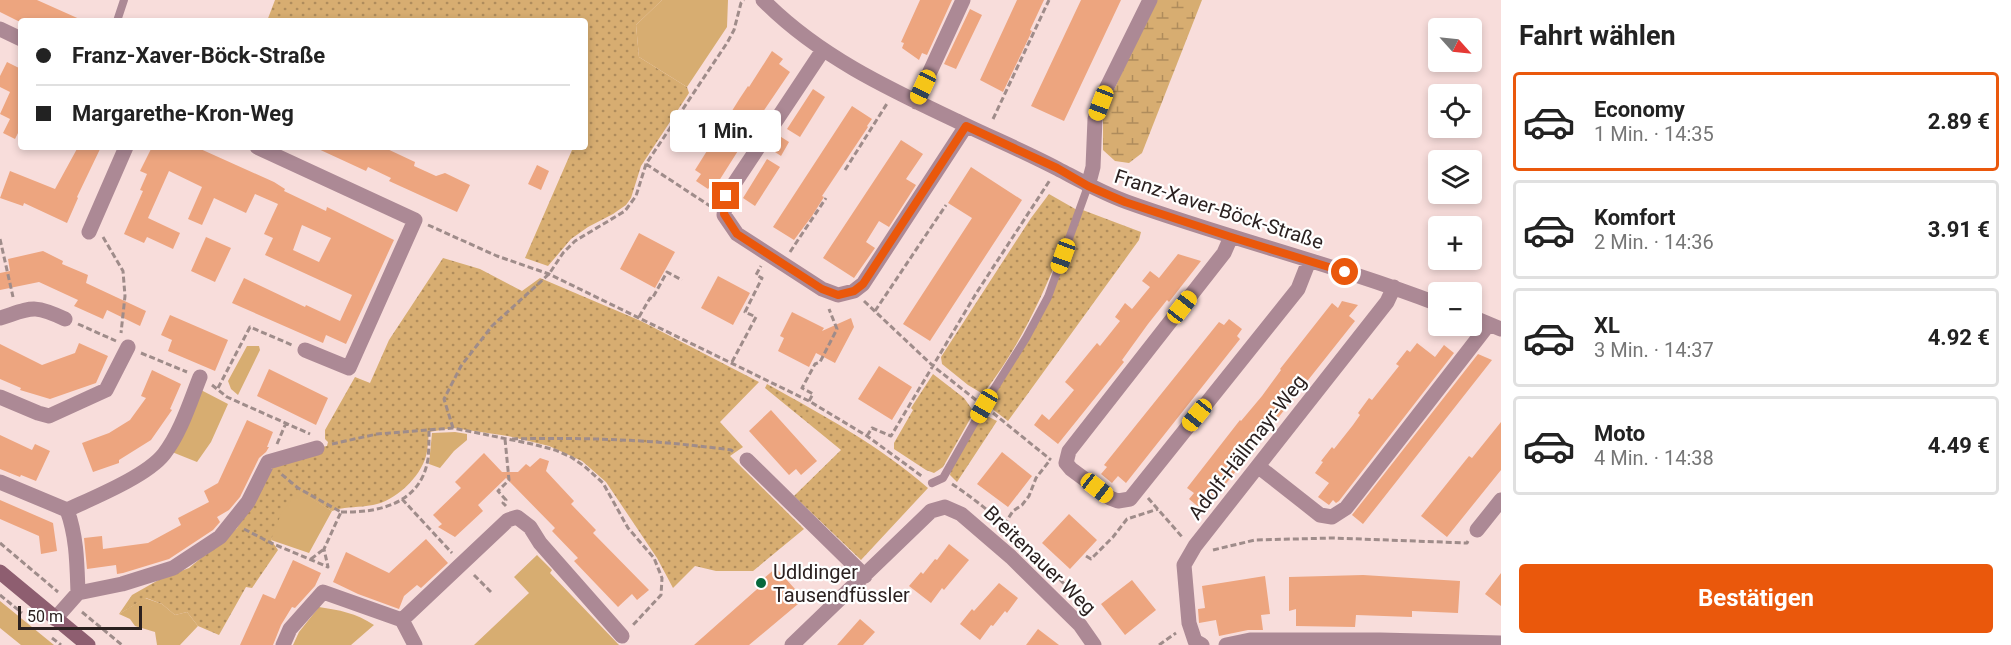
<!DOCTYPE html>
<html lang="de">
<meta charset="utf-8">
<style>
:root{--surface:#fff;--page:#f2f2f2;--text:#222;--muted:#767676;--line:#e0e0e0;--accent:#ea580c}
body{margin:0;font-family:Roboto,sans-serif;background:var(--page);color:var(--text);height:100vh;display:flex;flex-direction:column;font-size:22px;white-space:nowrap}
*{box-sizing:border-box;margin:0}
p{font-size:20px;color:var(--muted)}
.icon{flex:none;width:33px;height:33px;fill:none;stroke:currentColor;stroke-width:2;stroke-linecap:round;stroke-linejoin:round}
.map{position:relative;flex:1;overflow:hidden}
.sheet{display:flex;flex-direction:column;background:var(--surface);width:510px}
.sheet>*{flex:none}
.hud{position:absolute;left:18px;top:18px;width:570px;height:132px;border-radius:6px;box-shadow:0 3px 9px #0003;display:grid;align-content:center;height:132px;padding:0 18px;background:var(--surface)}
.needle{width:39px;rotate:117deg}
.controls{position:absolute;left:1428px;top:18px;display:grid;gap:12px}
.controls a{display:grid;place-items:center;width:54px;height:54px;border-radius:6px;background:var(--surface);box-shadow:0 3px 9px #0003;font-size:30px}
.scale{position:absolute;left:18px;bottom:15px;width:124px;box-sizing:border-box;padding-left:6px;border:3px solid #2b2120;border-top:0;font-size:16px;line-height:21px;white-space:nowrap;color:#2b2120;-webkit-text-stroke:4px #fff;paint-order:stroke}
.end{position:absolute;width:27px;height:27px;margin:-14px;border:8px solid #ea580c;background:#fff;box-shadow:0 0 0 3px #fff}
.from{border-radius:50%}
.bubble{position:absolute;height:42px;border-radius:6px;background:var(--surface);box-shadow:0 3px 9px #0003;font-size:20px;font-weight:700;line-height:42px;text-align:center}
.car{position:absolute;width:18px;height:36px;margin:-18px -9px;border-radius:8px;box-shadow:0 0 4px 2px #0007;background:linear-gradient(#f5c518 24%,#345 0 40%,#f5c518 0 76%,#345 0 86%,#f5c518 0)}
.hud b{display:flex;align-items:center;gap:21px;height:57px;font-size:22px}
.hud b+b{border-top:2px solid var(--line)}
.hud i{width:15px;height:15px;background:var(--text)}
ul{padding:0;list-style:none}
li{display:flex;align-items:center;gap:18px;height:99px;margin:0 12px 9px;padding:0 6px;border:3px solid var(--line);border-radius:6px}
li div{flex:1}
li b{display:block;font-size:22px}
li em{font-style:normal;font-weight:700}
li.current{border-color:var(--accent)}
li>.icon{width:54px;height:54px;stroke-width:1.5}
h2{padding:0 18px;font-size:27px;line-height:72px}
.button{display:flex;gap:12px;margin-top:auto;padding:12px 18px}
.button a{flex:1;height:69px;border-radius:6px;background:var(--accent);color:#fff;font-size:24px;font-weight:700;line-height:69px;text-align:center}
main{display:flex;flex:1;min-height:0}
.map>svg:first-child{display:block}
.grass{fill:url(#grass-dots)}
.wetland{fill:url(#wetland-marsh)}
.green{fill:#d7ad71}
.building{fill:#eda57f;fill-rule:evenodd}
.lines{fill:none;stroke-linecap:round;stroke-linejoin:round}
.path{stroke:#9f8c8a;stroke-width:3;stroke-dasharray:6 3;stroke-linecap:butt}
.lane{stroke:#ac8995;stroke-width:8}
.street{stroke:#ac8995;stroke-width:15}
.secondary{stroke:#8e5e70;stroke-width:15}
.route{stroke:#ea580c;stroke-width:8}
.poi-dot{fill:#08683c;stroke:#fff;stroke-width:2}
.labels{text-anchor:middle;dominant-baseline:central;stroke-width:4.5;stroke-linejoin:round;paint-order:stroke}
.street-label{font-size:20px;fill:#2b2120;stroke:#fff}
.poi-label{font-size:20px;fill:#2b2120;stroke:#fff;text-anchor:start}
</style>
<main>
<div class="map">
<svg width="1501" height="645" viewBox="0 0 1501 645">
<defs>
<pattern id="grass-dots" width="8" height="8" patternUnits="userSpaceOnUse" patternTransform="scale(1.5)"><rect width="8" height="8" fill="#d7ad71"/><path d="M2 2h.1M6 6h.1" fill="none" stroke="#af8c5c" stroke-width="1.8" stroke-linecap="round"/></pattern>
<pattern id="wetland-marsh" width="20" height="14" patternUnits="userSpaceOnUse" patternTransform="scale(1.5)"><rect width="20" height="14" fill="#d7ad71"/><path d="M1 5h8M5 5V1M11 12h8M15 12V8" fill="none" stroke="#af8c5c"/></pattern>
</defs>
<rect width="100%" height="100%" fill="#f8dddb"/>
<path class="grass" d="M 275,0 L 662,0 L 636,25 L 639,57 L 687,87 L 689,93 L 641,166 L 631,198 L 626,205 L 613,214 L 588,227 L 571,239 L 548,266 L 525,258 L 572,150 L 567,147 L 585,147 L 585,21 L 267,21 Z
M 1049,194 L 1077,210 C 1051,276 1027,337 983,394 L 968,385 L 942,364 L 941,357 L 1031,218 Z
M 1080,209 L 1141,232 L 1139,240 L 1008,421 L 991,408 L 990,402 L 1048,297 Z
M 443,258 L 480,269 L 522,291 L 540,278 L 641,321 L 759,382 L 720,422 L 743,447 L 730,456 L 804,529 L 753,571 L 716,571 L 695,566 L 673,588 L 657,558 L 606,482 L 582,461 L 549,446 L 508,436 L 453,428 L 429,432 C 428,440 428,449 426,456 C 420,478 395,501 373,505 C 357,508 347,506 332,511 L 298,491 L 271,540 L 278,550 L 252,588 L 246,587 L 219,635 L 198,626 L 187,612 L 175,615 L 162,604 L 146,598 L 119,614 L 132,595 L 162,578 L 189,568 L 237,528 L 272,468 L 317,448 L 327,446 L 328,442 L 325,439 L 325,430 L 355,377 L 370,383 L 389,340 Z
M 933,374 L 964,398 L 974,412 L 943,467 L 934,473 L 926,470 L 894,449 L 894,443 L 913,410 L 911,408 Z
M 767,384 C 823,415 880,446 928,488 L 861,560 L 794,496 L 841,450 L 765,388 Z
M 985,415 L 997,421 L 957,482 L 950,475 L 951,469 L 981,417 Z"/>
<path class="wetland" d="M 1155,0 L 1202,0 L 1142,153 L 1129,163 L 1115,161 L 1103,150 L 1103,119 L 1107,105 Z"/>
<path class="green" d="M 662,0 L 728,0 L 727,27 L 687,87 L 639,57 L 636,25 Z
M 247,346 L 259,346 L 260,350 L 238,395 L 231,389 L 228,381 Z
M 201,390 L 228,404 L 211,442 L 197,462 L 172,452 Z
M 455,432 L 467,434 L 467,440 L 454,451 L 440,468 L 429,464 L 432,433 Z
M 298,490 L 332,511 L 309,553 L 271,540 L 281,514 Z
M 537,555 L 552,570 L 550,573 L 619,645 L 474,645 L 529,593 L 514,577 Z
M 145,598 L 162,604 L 175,615 L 187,612 L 198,626 L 180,645 L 157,645 L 155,632 L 135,626 L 130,619 L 119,614 Z
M 0,601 L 54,645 L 21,645 L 0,628 Z
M 319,607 C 339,610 356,613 374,625 L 351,645 L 293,645 L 299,632 Z"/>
<path class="building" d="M 0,0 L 37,0 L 84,21 L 18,21 L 0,12 Z
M 920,0 L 952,0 L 927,55 L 922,53 L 919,60 L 902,48 L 904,43 L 901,42 Z
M 1017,0 L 1044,0 L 1030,30 L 1032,31 L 1003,92 L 980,80 Z
M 1081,0 L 1121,0 L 1064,121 L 1031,106 Z
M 970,9 L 982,15 L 956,69 L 944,64 Z
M 772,51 L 783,59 L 779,64 L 790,72 L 756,122 L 761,125 L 753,138 L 748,135 L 717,184 L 713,182 L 708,189 L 696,181 L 701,174 L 695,170 L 740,98 L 748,86 L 749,87 Z
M 7,62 L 21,69 L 21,127 L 15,139 L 3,133 L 10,119 L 0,114 L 10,92 L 0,87 L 0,76 Z
M 813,89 L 825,97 L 800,137 L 787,129 Z
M 852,106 L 872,119 L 867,126 L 868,127 L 822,196 L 824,197 L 812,216 L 794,240 L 773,227 Z
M 778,135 L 789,142 L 781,156 L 769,148 Z
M 901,140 L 923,154 L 906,179 L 916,185 L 889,227 L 879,221 L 866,242 L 875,248 L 854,278 L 823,258 Z
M 78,147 L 101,147 L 77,197 L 78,198 L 67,223 L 24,203 L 23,206 L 0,198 L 10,171 L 55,189 Z
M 152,147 L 196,147 L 274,182 L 285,189 L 284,191 L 326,211 L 327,207 L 394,240 L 346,344 L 326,335 L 323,343 L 232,303 L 244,278 L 305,307 L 306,305 L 340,321 L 352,295 L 265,255 L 273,238 L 264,234 L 278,204 L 255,194 L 246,213 L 214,198 L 202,225 L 188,219 L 202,187 L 169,171 L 148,218 L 180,233 L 173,249 L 147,237 L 144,243 L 124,234 L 143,191 L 140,190 L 147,174 L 140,171 ZM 302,225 L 331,238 L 319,262 L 293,250 Z
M 314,147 L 383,147 L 415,162 L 414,166 L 436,176 L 445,173 L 470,185 L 457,212 L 389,181 L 391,178 L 368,167 L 366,171 Z
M 767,159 L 780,167 L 755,206 L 743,198 Z
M 537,165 L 549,171 L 541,190 L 528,184 Z
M 971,167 L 1022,200 L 930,341 L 903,324 L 972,218 L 948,203 Z
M 639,233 L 675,252 L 655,288 L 620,269 Z
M 206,237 L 231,248 L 215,282 L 191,271 Z
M 43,251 L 63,261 L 62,264 L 88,275 L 86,283 L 146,311 L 140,326 L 107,310 L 103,319 L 74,306 L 78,300 L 39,282 L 0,290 L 0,273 L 10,271 L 8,259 Z
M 1178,254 L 1201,261 L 1169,302 L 1167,300 L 1148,324 L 1122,360 L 1124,362 L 1058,444 L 1034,425 L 1042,414 L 1049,420 L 1074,390 L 1065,382 L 1097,343 L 1100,346 L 1120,321 L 1115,317 L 1125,303 L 1132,309 L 1150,287 L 1142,281 L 1150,271 L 1159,278 Z
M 718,276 L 750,293 L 733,325 L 701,308 Z
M 1342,301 L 1358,305 L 1349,316 L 1355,321 L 1209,505 L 1206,502 L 1201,509 L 1189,499 L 1194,493 L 1187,488 L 1240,420 L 1241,421 L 1262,396 L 1281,370 L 1280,369 L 1332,303 L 1338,308 Z
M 792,312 L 824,328 L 822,331 L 851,318 L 854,327 L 835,363 L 816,353 L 809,367 L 778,351 L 784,338 L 780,336 Z
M 170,315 L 228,340 L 215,371 L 168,351 L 172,340 L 161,335 Z
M 1229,319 L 1242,329 L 1237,336 L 1240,339 L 1126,483 L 1118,476 L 1112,483 L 1101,474 L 1107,467 L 1104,465 L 1219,322 L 1224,325 Z
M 79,343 L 108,356 L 96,383 L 50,399 L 20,390 L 21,388 L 0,379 L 0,344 L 42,365 L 75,353 Z
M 1417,343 L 1435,357 L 1444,345 L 1454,353 L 1339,501 L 1336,503 L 1333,500 L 1329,505 L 1318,497 L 1329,483 L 1315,473 L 1323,462 L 1321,461 L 1332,447 L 1334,449 L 1353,425 L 1360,415 L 1358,413 L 1369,398 L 1372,400 L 1399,366 L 1396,364 L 1407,350 L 1410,352 Z
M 1478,354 L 1492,360 L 1363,524 L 1352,515 Z
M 879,366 L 912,387 L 892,420 L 858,399 Z
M 269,369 L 328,398 L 316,425 L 257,396 Z
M 152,370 L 181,384 L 170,409 L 172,410 L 151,440 L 119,460 L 119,463 L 93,472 L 82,443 L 109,433 L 130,420 L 146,398 L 141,396 Z
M 771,410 L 817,461 L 801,475 L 796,469 L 789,475 L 749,431 Z
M 247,420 L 273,432 L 267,447 L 269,447 L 266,452 L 259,458 L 240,497 L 229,510 L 217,517 L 220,522 L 213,530 L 169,559 L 123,573 L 117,574 L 116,565 L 87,569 L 84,538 L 102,536 L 103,549 L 148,543 L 181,525 L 178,518 L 209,502 L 204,491 L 218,483 Z
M 1501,422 L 1501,470 L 1447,537 L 1421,516 L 1469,456 L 1472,458 Z
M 0,435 L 32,450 L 35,444 L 50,451 L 36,481 L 21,475 L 20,477 L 0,469 Z
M 1002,452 L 1032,476 L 1008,507 L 977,484 Z
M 484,453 L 502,472 L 518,472 L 526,464 L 530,467 L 540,458 L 549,461 L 546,471 L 574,501 L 571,504 L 596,530 L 593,533 L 649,590 L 637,600 L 632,594 L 618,607 L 574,561 L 578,558 L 552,531 L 555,528 L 506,478 L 478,505 L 483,511 L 455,537 L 438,527 L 442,524 L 433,515 L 461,488 L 455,482 Z
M 0,500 L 53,523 L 57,551 L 41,554 L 39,536 L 0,519 Z
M 1069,514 L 1097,540 L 1070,569 L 1042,543 Z
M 426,539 L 448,563 L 421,588 L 417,585 L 404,596 L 399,609 L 358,594 L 333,582 L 346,552 L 389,573 Z
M 949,544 L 969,560 L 944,590 L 942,588 L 931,603 L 909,586 L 921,572 L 923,574 L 935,559 L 937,560 Z
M 293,560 L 321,573 L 315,586 L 295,608 L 292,607 L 281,625 L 273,645 L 240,645 L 263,594 L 275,599 Z
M 776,568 L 804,599 L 749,645 L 694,645 L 765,582 L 763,579 Z
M 1501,573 L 1501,606 L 1485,594 Z
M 1363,575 L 1460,581 L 1458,613 L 1412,611 L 1412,617 L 1356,615 L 1355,627 L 1296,626 L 1296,609 L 1289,611 L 1289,577 Z
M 1265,576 L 1270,614 L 1261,615 L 1263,630 L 1248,630 L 1219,636 L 1216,620 L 1199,623 L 1198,609 L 1205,608 L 1202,586 Z
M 1132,580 L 1156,610 L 1125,635 L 1101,604 Z
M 999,583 L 1018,598 L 1007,613 L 1005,611 L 993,626 L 991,625 L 980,640 L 960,624 L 972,609 L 974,611 Z
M 860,619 L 875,632 L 863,645 L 837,645 Z
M 1038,629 L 1059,645 L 1026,645 Z"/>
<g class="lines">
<path class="path" d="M 993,119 L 1049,0
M 646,164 L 710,206
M 845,170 L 888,102
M 428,225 L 497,256 L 549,274 L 809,401 L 867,436 L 923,477
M 103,237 L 123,271 L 125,296 L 121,333
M 0,239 L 13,297
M 790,252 L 826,198
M 864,301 L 933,366 L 976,400
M 875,311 L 946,205
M 639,317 L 650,298 L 652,299 L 667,272 L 682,280
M 78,324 L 116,341
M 141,353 L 187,372
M 732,362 L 756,317 L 745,312 L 762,278 L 756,275 L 761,266
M 212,385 L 227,397 L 310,434
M 218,388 L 250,327 L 292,345
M 809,401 L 813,394 L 802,388 L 815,364 L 820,362 L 837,329 L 829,309
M 993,413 L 1051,460
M 453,428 L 444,399 L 461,366 L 492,326 L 549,274 L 563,253 L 575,241 L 625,211 L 636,196 L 646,164 L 727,43 L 734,30 L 741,3 L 744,0
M 867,436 L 872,428 L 891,436 L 977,292 L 1050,180
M 505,439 L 509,480 L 498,491 L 506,500 L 503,503 L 506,506
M 512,439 C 586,437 658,440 731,450 L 735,453
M 277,444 L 286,423
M 332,444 L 377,434 L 453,428 L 532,444 L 555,450 L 571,457 L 584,466 L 603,483 L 628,528 L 654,558 L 662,578 L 661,595 L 633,625
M 952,484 C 999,515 1038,555 1075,596
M 1148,498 L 1183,538
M 402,499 L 452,553
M 341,512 C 380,513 421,503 428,459 C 429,449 429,440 429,430
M 1004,525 L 1013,511 L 1022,505 L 1029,496 L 1036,478 L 1050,460
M 244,529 L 271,543 L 328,567 L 324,549 L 341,512 L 298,488 L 280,473
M 0,543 L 58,592
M 1213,550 L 1255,540 L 1333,538 L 1467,543 L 1468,541
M 1086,556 L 1091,559 L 1113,537 L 1127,519 L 1158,509
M 311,559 L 324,549
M 474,575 L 493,594
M 0,595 L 22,613
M 82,612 L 122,645
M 52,638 L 61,645
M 1159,645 L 1176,633"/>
<path class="lane" d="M 117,21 L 124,0
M 932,483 L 943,478 L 989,397 L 1026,338 L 1048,297 L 1088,186"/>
<path class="street" d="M 763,0 C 818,56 889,89 959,122 C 992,138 1026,152 1058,169 C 1081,181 1102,193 1127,202 C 1230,239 1337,265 1438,304
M 0,29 L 21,39
M 823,50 L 726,196 L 724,215 L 737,234 L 822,289 L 838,295 L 854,291 L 863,284 L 966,126
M 916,102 L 963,0
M 257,147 L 415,220 L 349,368 L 305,350
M 1088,186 L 1093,167 L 1095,119 L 1107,87 L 1150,0
M 89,232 L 126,147
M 1231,237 L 1224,253 L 1069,451 L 1066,463 L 1071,469 L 1110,498 L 1118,501 L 1130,499 L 1298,289 L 1309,261
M 1472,317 L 1501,329
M 0,318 C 32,308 33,304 65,319
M 0,397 L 38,413 L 49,416 L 106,390 L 128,347
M 747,460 L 865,576
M 1259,467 L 1320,515 L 1332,517 L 1346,508 L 1489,324
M 0,482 L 67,510 C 77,537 77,565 78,593
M 67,510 C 93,498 147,476 164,454 C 181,432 190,402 200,377
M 1477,530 L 1501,500
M 55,619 L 78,593 L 122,584 L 173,568 L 220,537 L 248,502 L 268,462 L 317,448
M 283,645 L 290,629 L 323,592 L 402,620
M 415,645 L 402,620 L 508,520 L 517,517 L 530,527 L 540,543 L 622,636
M 792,645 L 931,511 L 945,507 L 961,514 L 1011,557 L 1080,625 L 1094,645
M 1202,645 L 1195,641 L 1189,623 L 1184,565 L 1195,546 L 1387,302 L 1394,287
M 1226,645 L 1250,640 L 1380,640 L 1501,643"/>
<path class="secondary" d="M 0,572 L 88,645"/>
</g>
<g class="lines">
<path class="route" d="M 726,196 L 724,214 L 737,234 L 822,289 L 838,295 L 854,291 L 863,284 L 966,126 L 1057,168 L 1088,186 L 1125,202 L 1231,237 L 1345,272"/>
</g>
<circle class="poi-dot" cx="761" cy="583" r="6"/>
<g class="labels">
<g class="street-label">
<text transform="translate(1219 209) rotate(18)">Franz-Xaver-Böck-Straße</text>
<text transform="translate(1247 447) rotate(-52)">Adolf-Hällmayr-Weg</text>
<text transform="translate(1040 560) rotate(44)">Breitenauer Weg</text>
</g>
<g class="poi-label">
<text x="773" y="572">Udldinger<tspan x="773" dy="23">Tausendfüssler</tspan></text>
</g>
</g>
</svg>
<div class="controls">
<a><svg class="needle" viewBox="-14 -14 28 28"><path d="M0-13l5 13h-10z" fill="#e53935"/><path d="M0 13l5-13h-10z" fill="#767676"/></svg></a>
<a><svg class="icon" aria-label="locate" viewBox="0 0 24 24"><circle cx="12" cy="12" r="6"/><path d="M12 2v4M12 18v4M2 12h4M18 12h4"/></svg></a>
<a><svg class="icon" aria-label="layers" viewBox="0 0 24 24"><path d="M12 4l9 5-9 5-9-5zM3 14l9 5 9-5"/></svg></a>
<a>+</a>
<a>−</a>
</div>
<div class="scale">50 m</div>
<i class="end from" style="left:1345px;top:272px"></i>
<i class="end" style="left:726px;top:196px"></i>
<div class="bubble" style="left:670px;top:110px;width:111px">1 Min.</div>
<i class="car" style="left:923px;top:87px;rotate:205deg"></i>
<i class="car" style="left:1101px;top:103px;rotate:201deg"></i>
<i class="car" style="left:1063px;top:256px;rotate:200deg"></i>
<i class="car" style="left:1182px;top:307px;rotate:38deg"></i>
<i class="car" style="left:984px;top:406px;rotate:210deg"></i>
<i class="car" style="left:1197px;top:415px;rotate:219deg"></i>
<i class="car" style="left:1097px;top:488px;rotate:128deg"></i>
<div class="hud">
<b><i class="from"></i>Franz-Xaver-Böck-Straße</b>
<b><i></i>Margarethe-Kron-Weg</b>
</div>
</div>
<section class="sheet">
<h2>Fahrt wählen</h2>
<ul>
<li class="current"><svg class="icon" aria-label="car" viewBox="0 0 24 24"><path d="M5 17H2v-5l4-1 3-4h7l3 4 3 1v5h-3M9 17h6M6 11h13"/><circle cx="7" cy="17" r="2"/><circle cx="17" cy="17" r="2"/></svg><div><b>Economy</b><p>1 Min. · 14:35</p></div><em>2.89 €</em></li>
<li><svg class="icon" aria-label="car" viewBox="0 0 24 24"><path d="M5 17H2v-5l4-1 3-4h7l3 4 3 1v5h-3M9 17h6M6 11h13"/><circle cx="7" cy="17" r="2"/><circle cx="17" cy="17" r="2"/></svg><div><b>Komfort</b><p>2 Min. · 14:36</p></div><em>3.91 €</em></li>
<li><svg class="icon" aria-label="car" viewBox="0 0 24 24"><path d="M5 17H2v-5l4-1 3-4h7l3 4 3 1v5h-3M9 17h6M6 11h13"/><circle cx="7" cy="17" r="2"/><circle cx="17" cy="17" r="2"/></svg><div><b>XL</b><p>3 Min. · 14:37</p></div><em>4.92 €</em></li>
<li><svg class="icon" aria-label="car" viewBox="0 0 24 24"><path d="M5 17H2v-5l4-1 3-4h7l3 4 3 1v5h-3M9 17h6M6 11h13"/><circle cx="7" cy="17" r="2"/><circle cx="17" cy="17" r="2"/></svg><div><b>Moto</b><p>4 Min. · 14:38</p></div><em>4.49 €</em></li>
</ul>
<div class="button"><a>Bestätigen</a></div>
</section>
</main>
